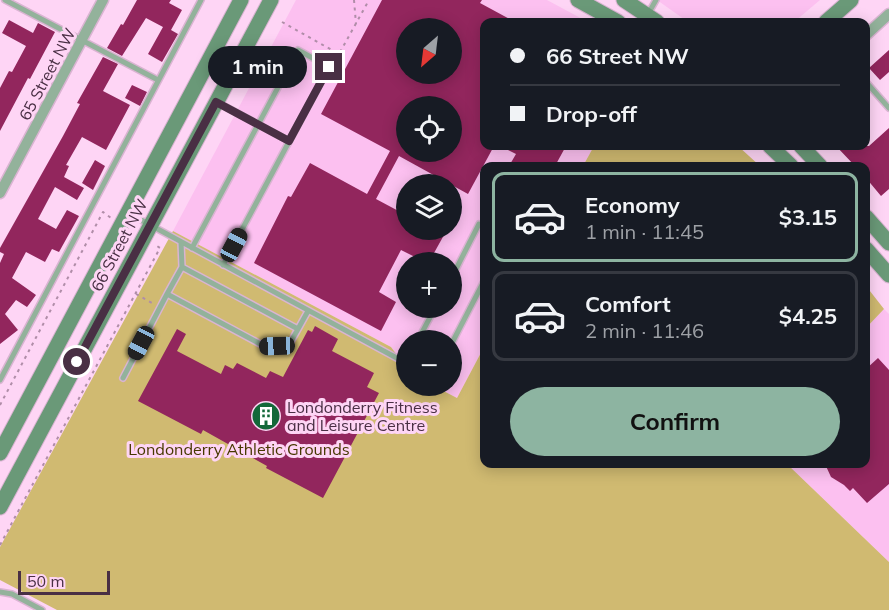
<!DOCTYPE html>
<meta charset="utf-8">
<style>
:root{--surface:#171b24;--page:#20242c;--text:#f1f3f6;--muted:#9ea1a6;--line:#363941;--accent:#8db4a1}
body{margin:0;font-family:Mulish,sans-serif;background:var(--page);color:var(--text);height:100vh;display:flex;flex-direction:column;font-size:22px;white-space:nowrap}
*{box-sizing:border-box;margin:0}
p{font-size:20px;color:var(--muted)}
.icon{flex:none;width:33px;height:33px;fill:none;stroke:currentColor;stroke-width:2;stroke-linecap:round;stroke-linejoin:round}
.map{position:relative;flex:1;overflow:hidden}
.sheet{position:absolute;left:480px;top:162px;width:390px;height:306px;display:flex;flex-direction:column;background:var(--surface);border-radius:12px;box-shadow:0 3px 15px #0003}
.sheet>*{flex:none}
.hud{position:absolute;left:480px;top:18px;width:390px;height:132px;border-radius:12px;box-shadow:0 3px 15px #0003;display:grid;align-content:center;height:132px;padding:0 30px;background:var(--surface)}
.needle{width:39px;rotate:208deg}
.tools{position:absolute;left:396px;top:18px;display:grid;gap:12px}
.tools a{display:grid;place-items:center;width:66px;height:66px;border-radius:50%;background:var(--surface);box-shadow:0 3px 15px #0003;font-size:30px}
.scale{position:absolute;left:18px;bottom:15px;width:92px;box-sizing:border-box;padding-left:6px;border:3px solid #492f44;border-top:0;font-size:16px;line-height:21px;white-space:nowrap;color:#492f44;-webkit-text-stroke:4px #fed5f5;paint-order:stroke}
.end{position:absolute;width:27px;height:27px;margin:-14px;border:8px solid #492f44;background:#fff;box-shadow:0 0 0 3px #fff}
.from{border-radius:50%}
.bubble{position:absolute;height:42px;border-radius:21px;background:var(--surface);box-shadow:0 3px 15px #0003;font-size:20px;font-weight:700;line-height:42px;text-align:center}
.car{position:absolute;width:18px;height:36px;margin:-18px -9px;border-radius:8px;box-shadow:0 0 4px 2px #0007;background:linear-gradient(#222 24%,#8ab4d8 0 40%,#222 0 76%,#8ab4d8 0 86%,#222 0)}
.hud b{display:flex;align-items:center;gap:21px;height:57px;font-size:22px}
.hud b+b{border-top:2px solid var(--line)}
.hud i{width:15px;height:15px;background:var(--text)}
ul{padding:10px 0 0;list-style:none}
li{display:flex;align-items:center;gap:18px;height:90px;margin:0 12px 9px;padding:0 18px;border:3px solid var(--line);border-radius:12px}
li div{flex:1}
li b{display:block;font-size:22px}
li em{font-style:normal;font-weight:700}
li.selected{border-color:var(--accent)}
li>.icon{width:54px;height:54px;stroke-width:1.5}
.cta{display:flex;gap:12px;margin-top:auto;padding:12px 30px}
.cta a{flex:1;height:69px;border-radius:36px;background:var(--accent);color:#111;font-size:24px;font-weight:700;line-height:69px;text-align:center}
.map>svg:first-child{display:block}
.built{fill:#fcc0f0;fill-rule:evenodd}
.green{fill:#d0ba71}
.building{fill:#92265d;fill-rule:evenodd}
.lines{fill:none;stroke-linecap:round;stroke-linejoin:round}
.lane-casing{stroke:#dab4d2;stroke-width:8}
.street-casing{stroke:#dab4d2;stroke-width:13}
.secondary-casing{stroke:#dab4d2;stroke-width:17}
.path{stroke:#b08da8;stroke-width:2;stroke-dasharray:3 4.5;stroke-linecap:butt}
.lane{stroke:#93b29b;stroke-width:5}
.street{stroke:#93b29b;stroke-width:10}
.secondary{stroke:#6a9978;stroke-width:15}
.route{stroke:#492f44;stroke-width:8}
.labels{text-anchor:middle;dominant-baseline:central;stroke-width:6;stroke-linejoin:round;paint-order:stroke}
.street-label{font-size:16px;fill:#492f44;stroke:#fed5f5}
.poi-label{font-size:16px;fill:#492f44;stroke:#fed5f5;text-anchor:start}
.park-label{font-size:16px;fill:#473800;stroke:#fed5f5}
</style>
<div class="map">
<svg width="889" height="610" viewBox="0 0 889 610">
<rect width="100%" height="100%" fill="#fed5f5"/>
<path class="built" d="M 296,0 L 547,0 L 588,22 L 484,22 L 484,146 L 594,146 L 583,166 L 484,166 L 484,347 L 457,398 L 434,386 L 452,386 L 452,340 L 406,340 L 406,367 L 391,347 L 173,231 ZM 406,28 L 452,28 L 452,74 L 406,74 ZM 406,106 L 452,106 L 452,152 L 406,152 ZM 406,184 L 452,184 L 452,230 L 406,230 ZM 406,262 L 452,262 L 452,308 L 406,308 Z
M 657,0 L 820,0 L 794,22 L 688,22 Z
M 884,309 L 889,314 L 889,562 L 787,464 L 866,464 L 866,328 Z"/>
<path class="green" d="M 594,146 L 738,146 L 760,166 L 583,166 Z
M 173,231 L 391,347 L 406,367 L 406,386 L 434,386 L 457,398 L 484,347 L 484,464 L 787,464 L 889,562 L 889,610 L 57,610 L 0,580 L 0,547 Z
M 866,286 L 884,309 L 866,328 Z"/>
<path class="building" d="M 137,0 L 171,0 L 169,3 L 182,10 L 171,30 L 178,34 L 162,62 L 148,54 L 163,27 L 146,18 L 122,56 L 107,48 L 121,24 L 123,25 Z
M 382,0 L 482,0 L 480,3 L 515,22 L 484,22 L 484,146 L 494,146 L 468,194 L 399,156 L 376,199 L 406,215 L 406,230 L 434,230 L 444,235 L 429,262 L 425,262 L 401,250 L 379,292 L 396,302 L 381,331 L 254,263 L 288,196 L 291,197 L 310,163 L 367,194 L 390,151 L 321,114 ZM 406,28 L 452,28 L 452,74 L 406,74 ZM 406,106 L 452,106 L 452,152 L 406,152 Z
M 9,20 L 33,33 L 38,23 L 55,32 L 30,79 L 28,78 L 0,131 L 0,88 L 9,71 L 12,72 L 26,46 L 2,33 Z
M 889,50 L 889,72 L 880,80 L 869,68 Z
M 103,57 L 118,64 L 103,91 L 130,105 L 106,150 L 82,137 L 66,165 L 69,166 L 64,177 L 84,188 L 77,200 L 55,187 L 38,219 L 56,229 L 67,210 L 79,216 L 59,252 L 52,249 L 45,262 L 26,252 L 12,278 L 36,295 L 27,307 L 16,300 L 5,314 L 18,330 L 0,344 L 0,263 L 4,254 L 0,252 L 0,248 L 63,136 L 80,104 L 77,103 Z
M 132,85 L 147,92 L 140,106 L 125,98 Z
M 889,128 L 889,189 L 881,196 L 866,178 L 866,166 L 855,166 L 836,146 L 869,146 Z
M 500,146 L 566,146 L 555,166 L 509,166 L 516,154 Z
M 95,160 L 105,166 L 93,190 L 82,183 Z
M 315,326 L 338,339 L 332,351 L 374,373 L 367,387 L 379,393 L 323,498 L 266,468 L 267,466 L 203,430 L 201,434 L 138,401 L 177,329 L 186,334 L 177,351 L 221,374 L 225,365 L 233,369 L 237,363 L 266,378 L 270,371 L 283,377 L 308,330 L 312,332 Z
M 878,358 L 889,370 L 889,484 L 867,503 L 853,488 L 850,491 L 844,485 L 831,477 L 825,464 L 866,464 L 866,369 Z"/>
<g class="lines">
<g class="lane-casing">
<path id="lane" d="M 5,0 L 158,80
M 648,14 L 656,0
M 866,82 L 889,108
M 217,102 L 289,141
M 128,213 L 406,363
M 192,248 L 298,50 L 329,67 L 223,265
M 452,277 L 479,224 L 484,227
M 167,294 L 182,267 L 181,242
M 298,329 L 308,311
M 418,340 L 435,308
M 452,343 L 484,281
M 123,378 L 167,294 L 264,346 L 289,345 L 298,329 L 182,267
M 0,380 L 201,0
M 0,592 L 12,594 L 42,610"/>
</g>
<g class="street-casing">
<path id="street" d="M 866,35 L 889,14
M 0,193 L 103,0"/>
</g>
<g class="secondary-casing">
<path id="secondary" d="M 578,0 L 618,22
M 624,0 L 657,22
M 826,22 L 851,0
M 770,146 L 791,166
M 801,146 L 820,166
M 866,217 L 889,243
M 866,249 L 889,275
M 0,453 L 241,0
M 0,507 L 271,0"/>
</g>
<path class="path" d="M 354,0 L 356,24
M 282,22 L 339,54 L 369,0
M 136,294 L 152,303
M 0,405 L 103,212 L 111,218
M 0,545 L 160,248 L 154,244"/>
<use href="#lane" class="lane"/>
<use href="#street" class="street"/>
<use href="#secondary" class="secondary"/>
</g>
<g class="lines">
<path class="route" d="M 77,362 L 216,102 L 289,141 L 329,67"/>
</g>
<defs>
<g id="building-disc" transform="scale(1.5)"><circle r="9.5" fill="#136839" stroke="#fed5f5"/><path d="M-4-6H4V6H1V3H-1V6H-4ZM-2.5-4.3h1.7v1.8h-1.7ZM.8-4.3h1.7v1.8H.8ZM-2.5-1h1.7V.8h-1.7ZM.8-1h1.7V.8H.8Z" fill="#fff"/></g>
</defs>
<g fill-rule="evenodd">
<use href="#building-disc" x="266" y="416"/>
</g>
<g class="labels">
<g class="street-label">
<text transform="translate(47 74) rotate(-62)">65 Street NW</text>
<text transform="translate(119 245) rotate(-62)">66 Street NW</text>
</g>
<g class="poi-label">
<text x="287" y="407">Londonderry Fitness<tspan x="287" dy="18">and Leisure Centre</tspan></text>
</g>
<g class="park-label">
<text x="239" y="449">Londonderry Athletic Grounds</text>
</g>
</g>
</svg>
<div class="tools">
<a><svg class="needle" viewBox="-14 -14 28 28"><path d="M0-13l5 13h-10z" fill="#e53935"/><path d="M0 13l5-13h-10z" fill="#9ea1a6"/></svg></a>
<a><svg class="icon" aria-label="locate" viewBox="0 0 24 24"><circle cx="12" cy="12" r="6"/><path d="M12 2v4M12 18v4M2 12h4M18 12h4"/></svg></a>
<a><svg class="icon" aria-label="layers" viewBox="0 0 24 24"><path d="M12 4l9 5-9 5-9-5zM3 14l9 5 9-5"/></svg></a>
<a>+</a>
<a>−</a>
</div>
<div class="scale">50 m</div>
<i class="end from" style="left:77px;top:362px"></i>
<i class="end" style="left:329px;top:67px"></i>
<div class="bubble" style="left:208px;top:46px;width:99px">1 min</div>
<i class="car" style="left:234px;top:245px;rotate:28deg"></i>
<i class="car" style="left:141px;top:343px;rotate:208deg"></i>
<i class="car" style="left:277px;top:346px;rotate:268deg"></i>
<div class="hud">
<b><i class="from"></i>66 Street NW</b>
<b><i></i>Drop-off</b>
</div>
<section class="sheet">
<ul>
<li class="selected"><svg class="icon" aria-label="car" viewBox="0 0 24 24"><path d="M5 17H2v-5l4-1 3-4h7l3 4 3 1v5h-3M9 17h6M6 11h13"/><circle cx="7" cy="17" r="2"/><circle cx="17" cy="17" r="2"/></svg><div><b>Economy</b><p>1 min · 11:45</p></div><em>$3.15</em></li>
<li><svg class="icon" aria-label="car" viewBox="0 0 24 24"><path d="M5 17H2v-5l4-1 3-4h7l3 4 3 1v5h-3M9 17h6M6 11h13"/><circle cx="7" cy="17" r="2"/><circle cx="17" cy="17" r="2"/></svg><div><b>Comfort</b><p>2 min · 11:46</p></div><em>$4.25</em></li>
</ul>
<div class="cta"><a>Confirm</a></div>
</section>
</div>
